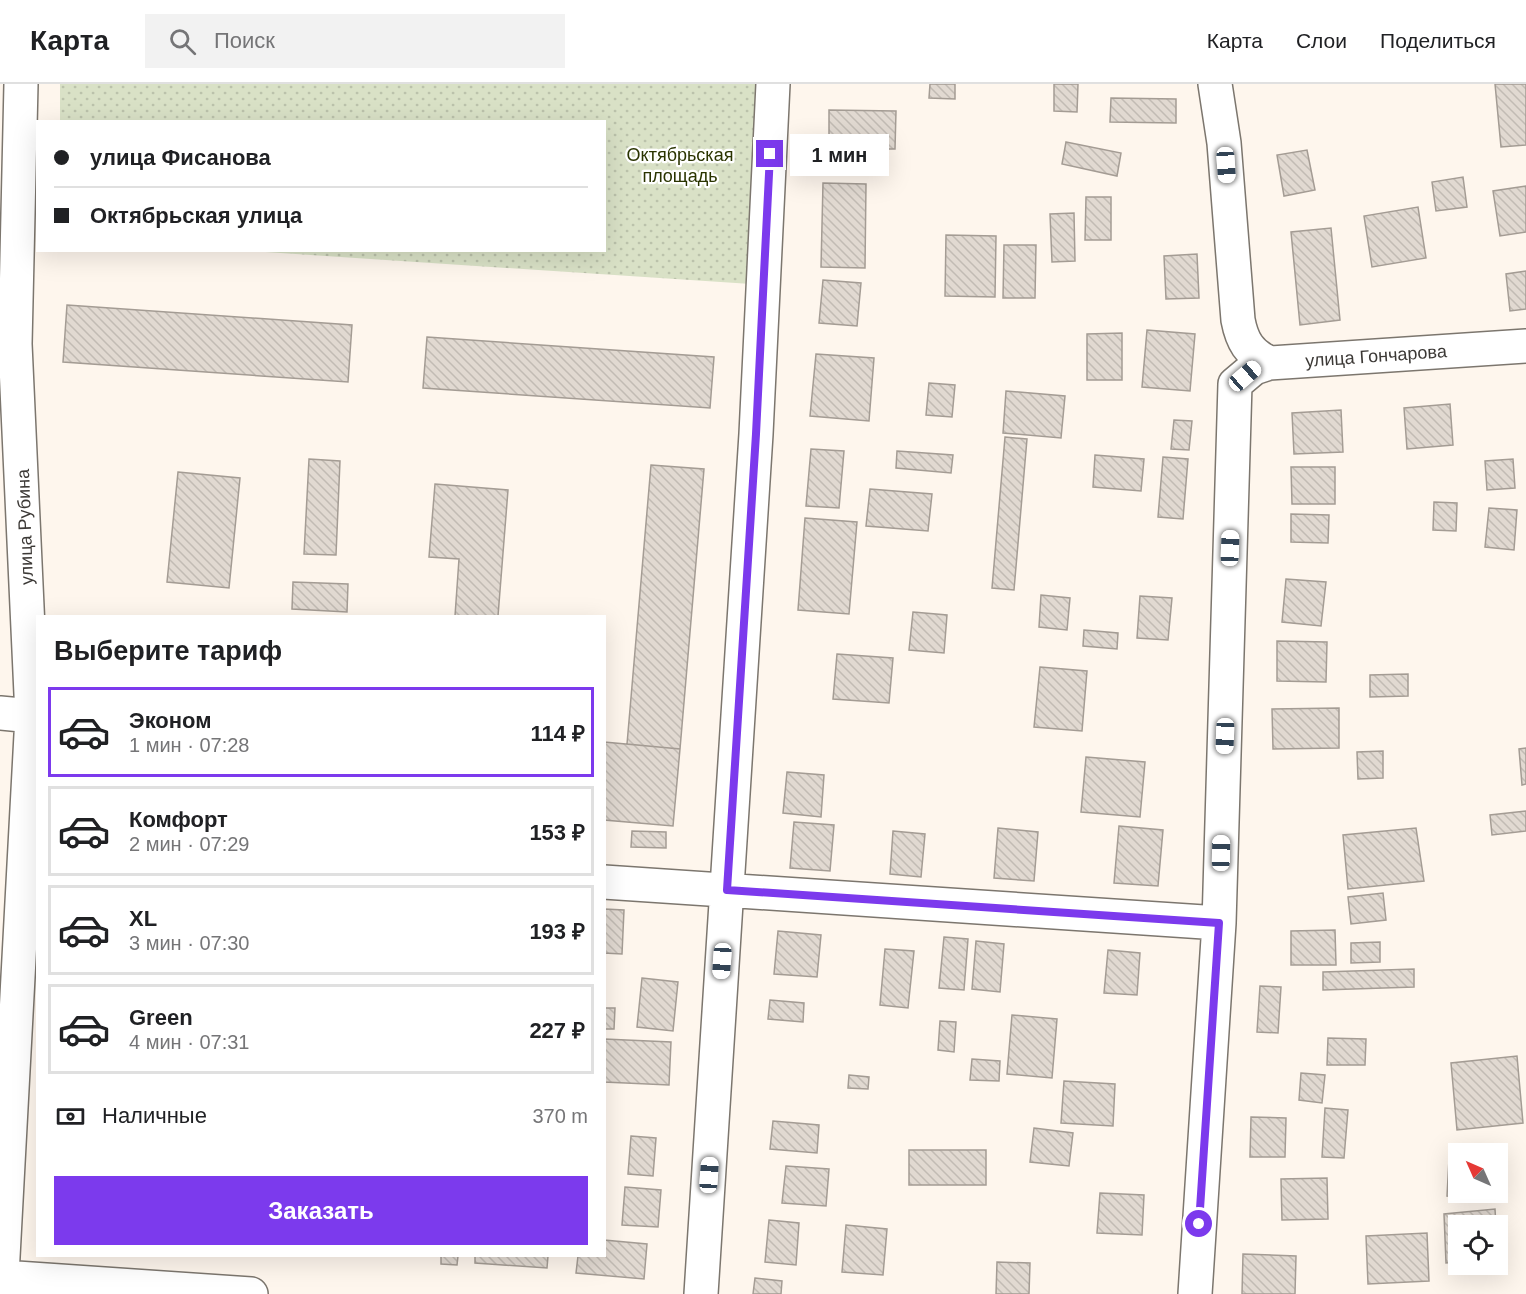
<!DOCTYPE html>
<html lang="ru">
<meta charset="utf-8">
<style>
:root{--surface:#fff;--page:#f2f2f2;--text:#202124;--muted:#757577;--line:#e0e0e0;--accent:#7c3aed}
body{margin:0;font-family:Arial,sans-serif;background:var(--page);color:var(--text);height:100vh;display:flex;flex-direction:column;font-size:22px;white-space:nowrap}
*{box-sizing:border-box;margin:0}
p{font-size:20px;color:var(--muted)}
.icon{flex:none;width:33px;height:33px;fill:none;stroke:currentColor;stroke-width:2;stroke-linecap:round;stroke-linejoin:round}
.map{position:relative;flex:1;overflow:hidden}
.panel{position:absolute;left:36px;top:531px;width:570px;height:642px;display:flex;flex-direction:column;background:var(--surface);border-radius:0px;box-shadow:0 6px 24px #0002}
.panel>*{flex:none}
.hud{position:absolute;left:36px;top:36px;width:570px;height:132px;border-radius:0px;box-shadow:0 6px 24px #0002;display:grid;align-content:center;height:132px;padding:0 18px;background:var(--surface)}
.needle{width:39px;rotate:315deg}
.tools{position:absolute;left:1448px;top:1059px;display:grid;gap:12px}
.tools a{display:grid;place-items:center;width:60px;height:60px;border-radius:0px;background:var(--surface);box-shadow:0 6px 24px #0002;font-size:30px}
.end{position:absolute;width:27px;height:27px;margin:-14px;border:8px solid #7c3aed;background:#fff;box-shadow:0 0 0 3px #fff}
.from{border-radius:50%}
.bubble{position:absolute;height:42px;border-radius:0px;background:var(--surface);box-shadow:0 6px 24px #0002;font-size:20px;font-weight:600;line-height:42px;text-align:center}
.car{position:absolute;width:18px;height:36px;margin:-18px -9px;border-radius:8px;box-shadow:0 0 4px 2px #0007;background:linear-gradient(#fff 24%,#345 0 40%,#fff 0 76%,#345 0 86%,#fff 0)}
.hud b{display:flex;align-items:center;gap:21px;height:57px;font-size:22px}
.hud b+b{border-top:2px solid var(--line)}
.hud i{width:15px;height:15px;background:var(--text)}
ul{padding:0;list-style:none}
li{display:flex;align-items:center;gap:18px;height:90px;margin:0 12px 9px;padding:0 6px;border:3px solid var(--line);border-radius:0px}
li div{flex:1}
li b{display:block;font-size:22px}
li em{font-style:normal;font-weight:600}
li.current{border-color:var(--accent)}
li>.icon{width:54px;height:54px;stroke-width:1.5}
h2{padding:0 18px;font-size:27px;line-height:72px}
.pay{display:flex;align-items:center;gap:15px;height:66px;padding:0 18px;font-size:22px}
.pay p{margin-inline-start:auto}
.primary-button{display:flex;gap:12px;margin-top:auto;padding:12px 18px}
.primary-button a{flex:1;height:69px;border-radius:0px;background:var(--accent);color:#fff;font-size:24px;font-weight:600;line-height:69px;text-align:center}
header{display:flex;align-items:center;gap:36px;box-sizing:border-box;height:84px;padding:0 30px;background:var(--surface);border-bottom:2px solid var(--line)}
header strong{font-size:28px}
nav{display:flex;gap:33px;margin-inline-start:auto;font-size:21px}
.search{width:420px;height:54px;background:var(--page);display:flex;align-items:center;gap:15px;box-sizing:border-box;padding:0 21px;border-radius:0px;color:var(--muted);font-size:22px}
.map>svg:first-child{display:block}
.park{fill:url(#park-dots)}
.building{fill:url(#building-back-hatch);stroke:#a49c94;stroke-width:1.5}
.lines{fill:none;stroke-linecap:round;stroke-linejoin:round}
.minor-casing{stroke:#7c766e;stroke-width:36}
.minor{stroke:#fff;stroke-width:33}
.route{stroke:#7c3aed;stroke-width:8}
.labels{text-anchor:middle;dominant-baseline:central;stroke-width:4.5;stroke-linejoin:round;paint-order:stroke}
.park-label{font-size:18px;fill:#2a3400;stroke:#fff}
.street-label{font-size:18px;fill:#3c3936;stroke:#fff}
</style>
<header>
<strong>Карта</strong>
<div class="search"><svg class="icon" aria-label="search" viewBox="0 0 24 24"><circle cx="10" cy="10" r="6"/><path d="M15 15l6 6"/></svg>Поиск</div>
<nav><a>Карта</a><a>Слои</a><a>Поделиться</a></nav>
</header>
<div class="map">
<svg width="1526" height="1210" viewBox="0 0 1526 1210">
<defs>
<pattern id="park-dots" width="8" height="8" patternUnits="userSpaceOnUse" patternTransform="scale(1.5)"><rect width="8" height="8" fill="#d9e1c6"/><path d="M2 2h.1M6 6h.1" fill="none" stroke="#bbc2ab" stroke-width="1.8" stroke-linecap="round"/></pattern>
<pattern id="building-back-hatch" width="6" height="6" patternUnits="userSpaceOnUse" patternTransform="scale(1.5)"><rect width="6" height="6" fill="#e1d9d1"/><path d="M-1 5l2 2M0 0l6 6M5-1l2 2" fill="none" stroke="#c2bbb4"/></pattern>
</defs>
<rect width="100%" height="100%" fill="#fef6ed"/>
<path class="park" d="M 60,0 L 759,0 L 751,200 L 250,167 L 604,166 L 604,38 L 60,37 Z"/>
<path class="building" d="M 930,0 L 955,0 L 955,15 L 929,14 Z
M 1054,0 L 1078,0 L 1077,28 L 1054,27 Z
M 1495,0 L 1526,0 L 1526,61 L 1501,63 Z
M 1111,14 L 1176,15 L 1176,39 L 1110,38 Z
M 829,26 L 896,27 L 895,65 L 829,65 Z
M 1066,58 L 1121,69 L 1117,92 L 1062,80 Z
M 1307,66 L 1315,106 L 1284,112 L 1277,71 Z
M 1463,93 L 1467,123 L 1436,127 L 1432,98 Z
M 823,99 L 866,100 L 865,184 L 821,183 Z
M 1526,102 L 1526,148 L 1500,152 L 1493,107 Z
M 1086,113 L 1111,113 L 1111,156 L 1085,156 Z
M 1418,123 L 1426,174 L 1372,183 L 1364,132 Z
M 1074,129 L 1075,177 L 1052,178 L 1050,130 Z
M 1331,144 L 1340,236 L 1300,241 L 1291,148 Z
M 946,151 L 996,152 L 995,213 L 945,212 Z
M 1004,161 L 1036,161 L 1035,214 L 1003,214 Z
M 1197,170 L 1199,214 L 1166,215 L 1164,172 Z
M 1526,187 L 1526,225 L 1510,227 L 1506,190 Z
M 823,196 L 861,199 L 857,242 L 819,239 Z
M 67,221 L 352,241 L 348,298 L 63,278 Z
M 1147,246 L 1195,250 L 1190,307 L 1142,303 Z
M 1122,249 L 1122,296 L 1087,296 L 1087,250 Z
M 427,253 L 714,273 L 710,324 L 423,304 Z
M 816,270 L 874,274 L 869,337 L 810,332 Z
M 929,299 L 955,301 L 952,333 L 926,331 Z
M 1006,307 L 1065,312 L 1061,354 L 1003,349 Z
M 1450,320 L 1453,361 L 1407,365 L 1404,324 Z
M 1341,326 L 1343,368 L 1294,370 L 1292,329 Z
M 1174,336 L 1192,337 L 1189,366 L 1171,365 Z
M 1005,353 L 1027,355 L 1014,506 L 992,504 Z
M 811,365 L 844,367 L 839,424 L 806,422 Z
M 897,367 L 953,371 L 951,389 L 896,384 Z
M 1095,371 L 1144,375 L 1141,407 L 1093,403 Z
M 1163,373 L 1188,375 L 1183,435 L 1158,433 Z
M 309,375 L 340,377 L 336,471 L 304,470 Z
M 1513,375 L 1515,404 L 1487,406 L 1485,377 Z
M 651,381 L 704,385 L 680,665 L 627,660 Z
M 1291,383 L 1335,383 L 1335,420 L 1292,420 Z
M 178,388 L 240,394 L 229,504 L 167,498 Z
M 435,400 L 508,406 L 498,532 L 455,532 L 459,475 L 429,473 Z
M 870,405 L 932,410 L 928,447 L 866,442 Z
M 1434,418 L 1457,419 L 1456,447 L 1433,446 Z
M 1489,424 L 1517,426 L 1514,466 L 1485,463 Z
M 1291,430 L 1329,431 L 1328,459 L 1291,458 Z
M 805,434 L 857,438 L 849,530 L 798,526 Z
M 1286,495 L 1326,498 L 1321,542 L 1282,538 Z
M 293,498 L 348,500 L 347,528 L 292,525 Z
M 1041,511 L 1070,514 L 1067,546 L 1039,543 Z
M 1140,512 L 1172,514 L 1168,556 L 1137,554 Z
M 913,528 L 947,531 L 944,569 L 909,566 Z
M 1084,546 L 1118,549 L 1117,565 L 1083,562 Z
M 1277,557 L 1327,558 L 1326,598 L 1277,597 Z
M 837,570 L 893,574 L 889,619 L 833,615 Z
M 1040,583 L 1087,587 L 1082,647 L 1034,643 Z
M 1408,590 L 1408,612 L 1370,613 L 1370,591 Z
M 1339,624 L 1339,664 L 1273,665 L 1272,625 Z
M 604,658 L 680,665 L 673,742 L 604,736 Z
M 1526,664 L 1526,700 L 1522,701 L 1519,665 Z
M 1383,667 L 1383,694 L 1358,695 L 1357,668 Z
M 1086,673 L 1145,678 L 1140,733 L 1081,728 Z
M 787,688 L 824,691 L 821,733 L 783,729 Z
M 1526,727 L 1526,747 L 1492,751 L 1490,731 Z
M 794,738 L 834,741 L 830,787 L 790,784 Z
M 1119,742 L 1163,746 L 1158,802 L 1114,799 Z
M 998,744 L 1038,748 L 1034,797 L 994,794 Z
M 1416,744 L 1424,797 L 1348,805 L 1343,751 Z
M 632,747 L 666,748 L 666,764 L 631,763 Z
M 893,747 L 925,750 L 921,793 L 890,790 Z
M 1383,809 L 1386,836 L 1351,840 L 1348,813 Z
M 604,825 L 624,826 L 622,870 L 604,869 Z
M 1335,846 L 1336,881 L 1291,881 L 1291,847 Z
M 778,847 L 821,851 L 817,893 L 774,890 Z
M 944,853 L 968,855 L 964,906 L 939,904 Z
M 976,857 L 1004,860 L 1000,908 L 972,905 Z
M 1380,858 L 1380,878 L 1351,879 L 1351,859 Z
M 885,865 L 914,867 L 908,924 L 880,921 Z
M 1108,866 L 1140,869 L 1137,911 L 1104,909 Z
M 1414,885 L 1414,903 L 1323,906 L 1323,888 Z
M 642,894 L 678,898 L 673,947 L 637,943 Z
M 1260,902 L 1281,903 L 1278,949 L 1257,948 Z
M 770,916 L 804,919 L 803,938 L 768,935 Z
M 604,924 L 615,924 L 614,945 L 604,945 Z
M 1012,931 L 1057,935 L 1052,994 L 1007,990 Z
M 940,937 L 956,938 L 954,968 L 938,966 Z
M 1328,954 L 1366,955 L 1365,981 L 1327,981 Z
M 604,955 L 671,958 L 669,1001 L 604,998 Z
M 1517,972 L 1523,1039 L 1457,1046 L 1451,979 Z
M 972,975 L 1000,977 L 999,997 L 970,996 Z
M 1301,989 L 1325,991 L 1322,1019 L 1299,1016 Z
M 849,991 L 869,993 L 868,1005 L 848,1004 Z
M 1064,997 L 1115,1000 L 1113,1042 L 1061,1039 Z
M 1325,1024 L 1348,1026 L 1344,1074 L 1322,1073 Z
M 1251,1033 L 1286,1034 L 1285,1073 L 1250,1073 Z
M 773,1037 L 819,1041 L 817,1069 L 770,1065 Z
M 1034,1044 L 1073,1049 L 1069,1082 L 1030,1078 Z
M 631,1052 L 656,1054 L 653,1092 L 628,1090 Z
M 909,1066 L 986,1066 L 986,1101 L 909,1101 Z
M 1449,1075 L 1458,1075 L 1458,1108 L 1487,1108 L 1486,1115 L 1447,1112 Z
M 786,1082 L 829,1085 L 826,1122 L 782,1119 Z
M 1327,1094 L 1328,1135 L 1282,1136 L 1281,1095 Z
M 625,1103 L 661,1106 L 658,1143 L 622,1141 Z
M 1100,1109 L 1144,1111 L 1142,1151 L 1097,1149 Z
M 1495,1125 L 1496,1142 L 1458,1142 L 1458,1178 L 1446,1179 L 1444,1130 Z
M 769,1136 L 799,1139 L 796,1181 L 765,1178 Z
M 846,1141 L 887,1145 L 883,1191 L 842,1188 Z
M 1427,1149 L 1429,1197 L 1368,1200 L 1366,1152 Z
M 604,1156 L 647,1160 L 644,1195 L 576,1189 L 578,1172 L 604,1172 Z
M 1243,1170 L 1296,1172 L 1295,1210 L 1242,1210 Z
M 441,1172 L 458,1172 L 457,1181 L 441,1180 Z
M 475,1172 L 548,1172 L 547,1184 L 475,1179 Z
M 997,1178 L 1030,1179 L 1029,1210 L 996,1210 Z
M 755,1194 L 782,1197 L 781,1210 L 753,1210 Z"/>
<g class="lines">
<g class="minor-casing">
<path id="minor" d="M 1215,0 L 1224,59 L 1238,236 C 1242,257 1249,269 1269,279 L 1526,262
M 0,629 L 32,632
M 604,798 L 1219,839
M 2,1193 L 251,1210
M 1,1210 L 32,632 L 15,260 L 21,0
M 701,1210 L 756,350 L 773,0
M 1195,1210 L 1219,839 L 1235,300 L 1254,284 L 1269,279"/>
</g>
<use href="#minor" class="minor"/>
</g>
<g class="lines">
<path class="route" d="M 770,70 L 756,350 L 727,806 L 1219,839 L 1199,1140"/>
</g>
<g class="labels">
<g class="park-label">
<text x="680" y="71">Октябрьская<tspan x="680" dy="21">площадь</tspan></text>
</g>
<g class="street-label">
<text transform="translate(1376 272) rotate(-4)">улица Гончарова</text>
<text transform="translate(25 443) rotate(-92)">улица Рубина</text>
</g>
</g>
</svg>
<div class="tools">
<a><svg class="needle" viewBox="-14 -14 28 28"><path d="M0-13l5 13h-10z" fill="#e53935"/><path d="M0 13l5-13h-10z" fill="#757577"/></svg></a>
<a><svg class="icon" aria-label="locate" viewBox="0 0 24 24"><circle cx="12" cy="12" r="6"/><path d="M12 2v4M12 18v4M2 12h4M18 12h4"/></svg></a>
</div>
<i class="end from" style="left:1199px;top:1140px"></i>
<i class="end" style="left:770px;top:70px"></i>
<div class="bubble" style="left:790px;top:50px;width:99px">1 мин</div>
<i class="car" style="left:1226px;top:81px;rotate:176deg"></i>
<i class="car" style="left:1245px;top:292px;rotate:49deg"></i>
<i class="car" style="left:1230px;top:464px;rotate:2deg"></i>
<i class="car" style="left:1225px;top:652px;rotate:182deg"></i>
<i class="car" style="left:1221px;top:769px;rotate:1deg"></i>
<i class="car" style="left:722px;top:877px;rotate:184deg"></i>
<i class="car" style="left:709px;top:1091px;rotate:4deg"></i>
<div class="hud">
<b><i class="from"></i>улица Фисанова</b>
<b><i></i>Октябрьская улица</b>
</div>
<section class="panel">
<h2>Выберите тариф</h2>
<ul>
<li class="current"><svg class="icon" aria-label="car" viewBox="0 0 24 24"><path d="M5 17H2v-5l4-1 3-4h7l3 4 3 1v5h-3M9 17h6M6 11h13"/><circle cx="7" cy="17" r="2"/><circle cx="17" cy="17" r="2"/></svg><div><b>Эконом</b><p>1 мин · 07:28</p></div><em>114 ₽</em></li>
<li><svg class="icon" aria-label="car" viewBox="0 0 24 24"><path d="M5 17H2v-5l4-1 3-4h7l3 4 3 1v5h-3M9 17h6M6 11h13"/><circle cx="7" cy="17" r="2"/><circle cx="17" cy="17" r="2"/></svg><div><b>Комфорт</b><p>2 мин · 07:29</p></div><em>153 ₽</em></li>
<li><svg class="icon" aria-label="car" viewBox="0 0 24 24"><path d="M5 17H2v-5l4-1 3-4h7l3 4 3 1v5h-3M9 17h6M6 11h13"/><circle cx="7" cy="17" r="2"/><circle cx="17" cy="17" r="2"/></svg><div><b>XL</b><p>3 мин · 07:30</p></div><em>193 ₽</em></li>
<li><svg class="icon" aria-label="car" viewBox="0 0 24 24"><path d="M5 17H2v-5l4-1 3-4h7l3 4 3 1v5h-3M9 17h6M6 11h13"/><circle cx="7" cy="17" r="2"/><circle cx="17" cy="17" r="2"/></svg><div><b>Green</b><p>4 мин · 07:31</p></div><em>227 ₽</em></li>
</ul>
<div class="pay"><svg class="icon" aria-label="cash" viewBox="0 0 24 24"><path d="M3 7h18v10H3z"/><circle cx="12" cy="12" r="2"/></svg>Наличные<p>370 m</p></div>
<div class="primary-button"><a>Заказать</a></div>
</section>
</div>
